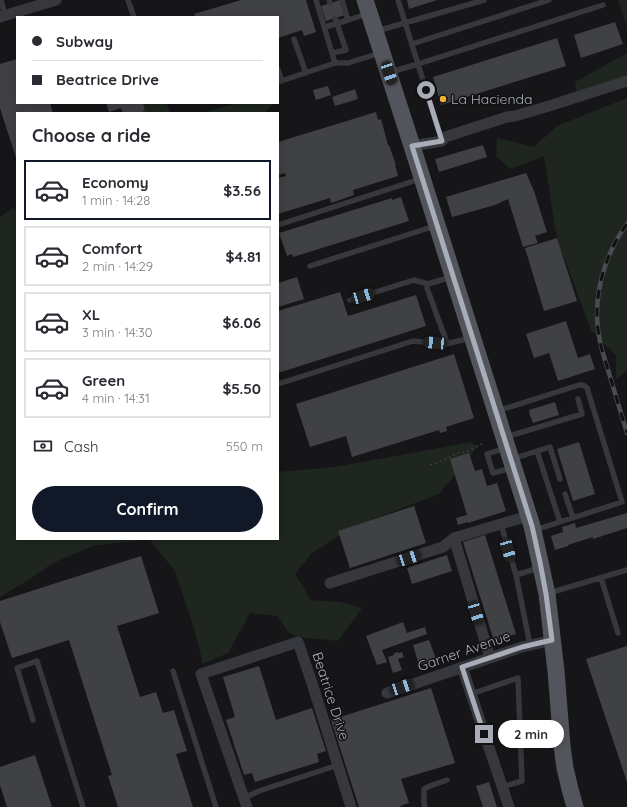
<!DOCTYPE html>
<meta charset="utf-8">
<style>
:root{--surface:#fff;--page:#f2f2f3;--text:#2b2b33;--muted:#7c7c81;--line:#e1e1e2;--accent:#111827}
body{margin:0;font-family:Quicksand,sans-serif;background:var(--page);color:var(--text);height:100vh;display:flex;flex-direction:column;font-size:15px;white-space:nowrap}
*{box-sizing:border-box;margin:0}
p{font-size:13px;color:var(--muted)}
.icon{flex:none;width:22px;height:22px;fill:none;stroke:currentColor;stroke-width:2;stroke-linecap:round;stroke-linejoin:round}
.map{position:relative;flex:1;overflow:hidden}
.details{position:absolute;left:16px;top:112px;width:263px;height:428px;display:flex;flex-direction:column;background:var(--surface);border-radius:0px;box-shadow:0 2px 10px #0003}
.details>*{flex:none}
.banner{position:absolute;left:16px;top:16px;width:263px;height:88px;border-radius:0px;box-shadow:0 2px 10px #0003;display:grid;align-content:center;height:88px;padding:0 16px;background:var(--surface)}
.end{position:absolute;width:18px;height:18px;margin:-9px;border:5px solid #a8adb8;background:#111;box-shadow:0 0 0 2px #111}
.from{border-radius:50%}
.bubble{position:absolute;height:28px;border-radius:14px;background:var(--surface);box-shadow:0 2px 10px #0003;font-size:13px;font-weight:700;line-height:28px;text-align:center}
.car{position:absolute;width:12px;height:24px;margin:-12px -6px;border-radius:5px;box-shadow:0 0 3px 1px #0007;background:linear-gradient(#222 24%,#8ab4d8 0 40%,#222 0 76%,#8ab4d8 0 86%,#222 0)}
.banner b{display:flex;align-items:center;gap:14px;height:38px;font-size:15px}
.banner b+b{border-top:1px solid var(--line)}
.banner i{width:10px;height:10px;background:var(--text)}
ul{padding:0;list-style:none}
li{display:flex;align-items:center;gap:12px;height:60px;margin:0 8px 6px;padding:0 8px;border:2px solid var(--line);border-radius:0px}
li div{flex:1}
li b{display:block;font-size:15px}
li em{font-style:normal;font-weight:700}
li.active{border-color:var(--accent)}
li>.icon{width:36px;height:36px;stroke-width:1.5}
h2{padding:0 16px;font-size:18px;line-height:48px}
.pay{display:flex;align-items:center;gap:10px;height:44px;padding:0 16px;font-size:15px}
.pay p{margin-inline-start:auto}
.button{display:flex;gap:8px;margin-top:auto;padding:8px 16px}
.button a{flex:1;height:46px;border-radius:24px;background:var(--accent);color:#fff;font-size:16px;font-weight:700;line-height:46px;text-align:center}
.map>svg:first-child{display:block}
.green{fill:#1e261f}
.building{fill:#404145}
.lines{fill:none;stroke-linecap:round;stroke-linejoin:round}
.path{stroke:#3d3f44;stroke-width:1.5;stroke-dasharray:2 3;stroke-linecap:butt}
.lane{stroke:#37383d;stroke-width:5.5}
.street{stroke:#37383d;stroke-width:11}
.primary{stroke:#53555c;stroke-width:17}
.rail-casing{stroke:#4a4c52;stroke-width:4.5}
.rail{stroke:#111113;stroke-width:3;stroke-dasharray:9;stroke-linecap:butt}
.route{stroke:#a8adb8;stroke-width:5}
.poi-dot{fill:#f2b134;stroke:#111113;stroke-width:1.5}
.labels{text-anchor:middle;dominant-baseline:central;stroke-width:3;stroke-linejoin:round;paint-order:stroke}
.poi-label{font-size:14px;fill:#a8adb8;stroke:#111113;text-anchor:start}
.street-label{font-size:14px;fill:#a8adb8;stroke:#111113}
</style>
<div class="map">
<svg width="627" height="807" viewBox="0 0 627 807">
<rect width="100%" height="100%" fill="#161618"/>
<path class="green" d="M 618,0 L 627,0 L 627,27 Z
M 627,53 L 627,77 L 577,93 L 575,82 Z
M 627,98 L 627,370 L 616,380 L 616,356 L 591,330 L 559,244 L 555,228 L 544,156 L 510,169 L 496,156 L 497,138 L 534,147 L 557,126 Z
M 143,103 L 166,103 L 171,113 L 145,113 Z
M 238,103 L 274,103 L 265,113 L 201,113 Z
M 13,208 L 17,212 L 17,539 L 278,539 L 278,472 L 334,467 L 396,456 L 471,442 L 477,446 L 469,458 L 439,494 L 353,527 L 312,553 L 295,574 L 311,600 L 340,602 L 362,608 L 338,641 L 298,637 L 288,632 L 278,616 L 250,613 L 228,653 L 203,664 L 194,628 L 175,571 L 149,539 L 93,546 L 53,563 L 30,579 L 0,597 L 0,217 Z"/>
<path class="building" d="M 241,0 L 306,0 L 316,32 L 304,36 L 302,30 L 278,38 L 278,17 L 195,17 L 194,14 Z
M 340,0 L 345,15 L 326,21 L 321,6 Z
M 407,0 L 437,0 L 409,9 Z
M 615,22 L 623,44 L 581,58 L 574,35 Z
M 557,38 L 566,66 L 441,105 L 433,77 Z
M 17,59 L 17,103 L 50,103 L 53,113 L 17,113 L 17,161 L 0,108 L 0,64 Z
M 328,86 L 331,95 L 316,100 L 313,90 Z
M 355,89 L 358,99 L 335,106 L 332,97 Z
M 106,103 L 143,103 L 145,111 L 138,113 L 123,113 L 121,108 L 109,112 Z
M 376,112 L 378,120 L 381,119 L 388,145 L 389,145 L 396,165 L 395,165 L 398,176 L 353,190 L 354,195 L 331,203 L 330,198 L 278,214 L 278,178 L 286,176 L 285,173 L 278,175 L 278,142 Z
M 483,145 L 487,157 L 439,172 L 435,159 Z
M 526,173 L 534,191 L 547,232 L 535,236 L 538,243 L 523,247 L 508,199 L 495,205 L 452,217 L 446,197 Z
M 401,197 L 409,221 L 293,257 L 292,254 L 287,256 L 279,233 L 392,198 L 392,200 Z
M 557,238 L 577,301 L 544,311 L 525,248 Z
M 297,277 L 304,299 L 278,307 L 278,283 Z
M 340,292 L 348,316 L 416,295 L 426,326 L 278,373 L 278,311 Z
M 566,321 L 578,358 L 590,354 L 595,369 L 558,381 L 549,353 L 534,358 L 526,334 Z
M 454,354 L 474,418 L 446,427 L 447,431 L 440,433 L 439,430 L 352,457 L 346,436 L 310,447 L 296,404 Z
M 555,402 L 559,415 L 533,423 L 529,413 L 530,413 L 529,410 Z
M 579,442 L 595,494 L 573,501 L 557,449 Z
M 469,453 L 475,471 L 482,469 L 487,486 L 497,483 L 506,511 L 468,523 L 468,522 L 458,525 L 456,518 L 467,515 L 450,459 Z
M 414,506 L 426,543 L 350,568 L 338,531 Z
M 627,513 L 627,528 L 593,539 L 593,537 L 568,545 L 568,546 L 555,550 L 551,536 L 563,532 L 562,527 L 575,523 L 576,528 Z
M 485,535 L 516,634 L 494,641 L 463,542 Z
M 447,555 L 452,571 L 412,584 L 407,568 Z
M 141,556 L 159,613 L 117,626 L 140,697 L 156,692 L 163,713 L 174,710 L 187,751 L 176,754 L 193,807 L 118,807 L 108,776 L 112,775 L 69,640 L 12,658 L 0,622 L 0,601 Z
M 403,622 L 407,633 L 425,627 L 427,634 L 382,650 L 387,662 L 377,665 L 366,636 Z
M 429,640 L 436,659 L 419,665 L 413,645 Z
M 627,646 L 627,782 L 586,659 Z
M 398,652 L 399,653 L 402,652 L 404,657 L 398,659 L 402,670 L 393,673 L 388,657 L 394,655 L 394,653 Z
M 259,666 L 276,720 L 312,708 L 326,751 L 317,754 L 319,762 L 255,782 L 252,773 L 244,775 L 226,720 L 235,717 L 223,677 Z
M 431,688 L 455,763 L 401,779 L 409,803 L 400,806 L 401,807 L 359,807 L 331,720 Z
M 35,755 L 52,807 L 7,807 L 0,785 L 0,767 Z
M 489,782 L 497,807 L 483,807 L 476,786 Z"/>
<g class="lines">
<path class="path" d="M 430,465 L 447,459 L 457,453 L 466,452 L 484,443"/>
<path class="lane" d="M 1,0 L 5,16
M 128,0 L 134,17
M 316,0 L 335,63
M 329,0 L 330,3
M 342,0 L 348,20 L 367,14
M 325,27 L 348,20
M 377,31 L 484,0
M 294,39 L 306,73
M 412,44 L 549,0
M 332,53 L 346,50 L 335,18
M 278,69 L 282,81
M 391,72 L 418,64 L 398,0
M 278,82 L 335,63 L 348,63 L 380,53
M 442,141 L 418,64 L 603,5
M 278,225 L 420,179
M 310,266 L 435,226
M 350,300 L 414,280 L 428,284
M 447,343 L 427,288 L 428,284 L 451,277
M 278,384 L 413,341 L 446,344 L 470,338
M 497,411 L 579,385 L 583,385 L 587,388 L 622,502 L 535,530
M 506,437 L 582,414 L 578,399
M 506,448 L 487,454 L 493,473 L 511,468
M 537,451 L 560,522
M 512,459 L 550,447 L 560,479
M 565,494 L 573,518
M 501,524 L 516,575 L 530,645
M 516,575 L 539,568
M 601,578 L 618,633
M 549,593 L 627,570
M 173,671 L 216,807
M 471,694 L 518,678 L 522,781 L 502,787
M 33,720 L 17,668 L 37,661 L 83,807
M 244,798 L 259,791 L 338,765
M 425,807 L 424,803 L 424,789 L 430,786 L 447,780"/>
<path class="street" d="M 0,17 L 56,0
M 412,146 L 442,141 L 445,137 L 507,117 L 515,116 L 549,106 L 627,81
M 454,538 L 490,658
M 330,583 L 443,547 L 454,538 L 528,516
M 462,667 L 509,807
M 387,693 L 522,647 L 553,640
M 247,807 L 201,674 L 298,642 L 312,683 L 351,807"/>
<path class="primary" d="M 365,0 L 412,146 L 532,526 L 540,562 L 547,594 L 556,671 L 562,746 L 565,768 L 570,789 L 575,807"/>
<g class="rail-casing">
<path id="rail" d="M 627,224 C 608,249 597,283 597,314 C 597,326 599,338 602,350 L 627,433"/>
</g>
<use href="#rail" class="rail"/>
</g>
<g class="lines">
<path class="route" d="M 426,90 L 442,141 L 412,146 L 532,526 L 540,562 L 546,594 L 552,640 L 522,647 L 462,667 L 484,734"/>
</g>
<circle class="poi-dot" cx="443" cy="99" r="4"/>
<g class="labels">
<g class="poi-label">
<text x="451" y="99">La Hacienda</text>
</g>
<g class="street-label">
<text transform="translate(464 651) rotate(-19)">Garner Avenue</text>
<text transform="translate(331 696) rotate(72)">Beatrice Drive</text>
</g>
</g>
</svg>
<i class="end from" style="left:426px;top:90px"></i>
<i class="end" style="left:484px;top:734px"></i>
<div class="bubble" style="left:498px;top:720px;width:66px">2 min</div>
<i class="car" style="left:389px;top:73px;rotate:162deg"></i>
<i class="car" style="left:363px;top:296px;rotate:73deg"></i>
<i class="car" style="left:435px;top:343px;rotate:275deg"></i>
<i class="car" style="left:508px;top:550px;rotate:164deg"></i>
<i class="car" style="left:409px;top:558px;rotate:72deg"></i>
<i class="car" style="left:476px;top:613px;rotate:163deg"></i>
<i class="car" style="left:402px;top:687px;rotate:71deg"></i>
<div class="banner">
<b><i class="from"></i>Subway</b>
<b><i></i>Beatrice Drive</b>
</div>
<section class="details">
<h2>Choose a ride</h2>
<ul>
<li class="active"><svg class="icon" aria-label="car" viewBox="0 0 24 24"><path d="M5 17H2v-5l4-1 3-4h7l3 4 3 1v5h-3M9 17h6M6 11h13"/><circle cx="7" cy="17" r="2"/><circle cx="17" cy="17" r="2"/></svg><div><b>Economy</b><p>1 min · 14:28</p></div><em>$3.56</em></li>
<li><svg class="icon" aria-label="car" viewBox="0 0 24 24"><path d="M5 17H2v-5l4-1 3-4h7l3 4 3 1v5h-3M9 17h6M6 11h13"/><circle cx="7" cy="17" r="2"/><circle cx="17" cy="17" r="2"/></svg><div><b>Comfort</b><p>2 min · 14:29</p></div><em>$4.81</em></li>
<li><svg class="icon" aria-label="car" viewBox="0 0 24 24"><path d="M5 17H2v-5l4-1 3-4h7l3 4 3 1v5h-3M9 17h6M6 11h13"/><circle cx="7" cy="17" r="2"/><circle cx="17" cy="17" r="2"/></svg><div><b>XL</b><p>3 min · 14:30</p></div><em>$6.06</em></li>
<li><svg class="icon" aria-label="car" viewBox="0 0 24 24"><path d="M5 17H2v-5l4-1 3-4h7l3 4 3 1v5h-3M9 17h6M6 11h13"/><circle cx="7" cy="17" r="2"/><circle cx="17" cy="17" r="2"/></svg><div><b>Green</b><p>4 min · 14:31</p></div><em>$5.50</em></li>
</ul>
<div class="pay"><svg class="icon" aria-label="cash" viewBox="0 0 24 24"><path d="M3 7h18v10H3z"/><circle cx="12" cy="12" r="2"/></svg>Cash<p>550 m</p></div>
<div class="button"><a>Confirm</a></div>
</section>
</div>
